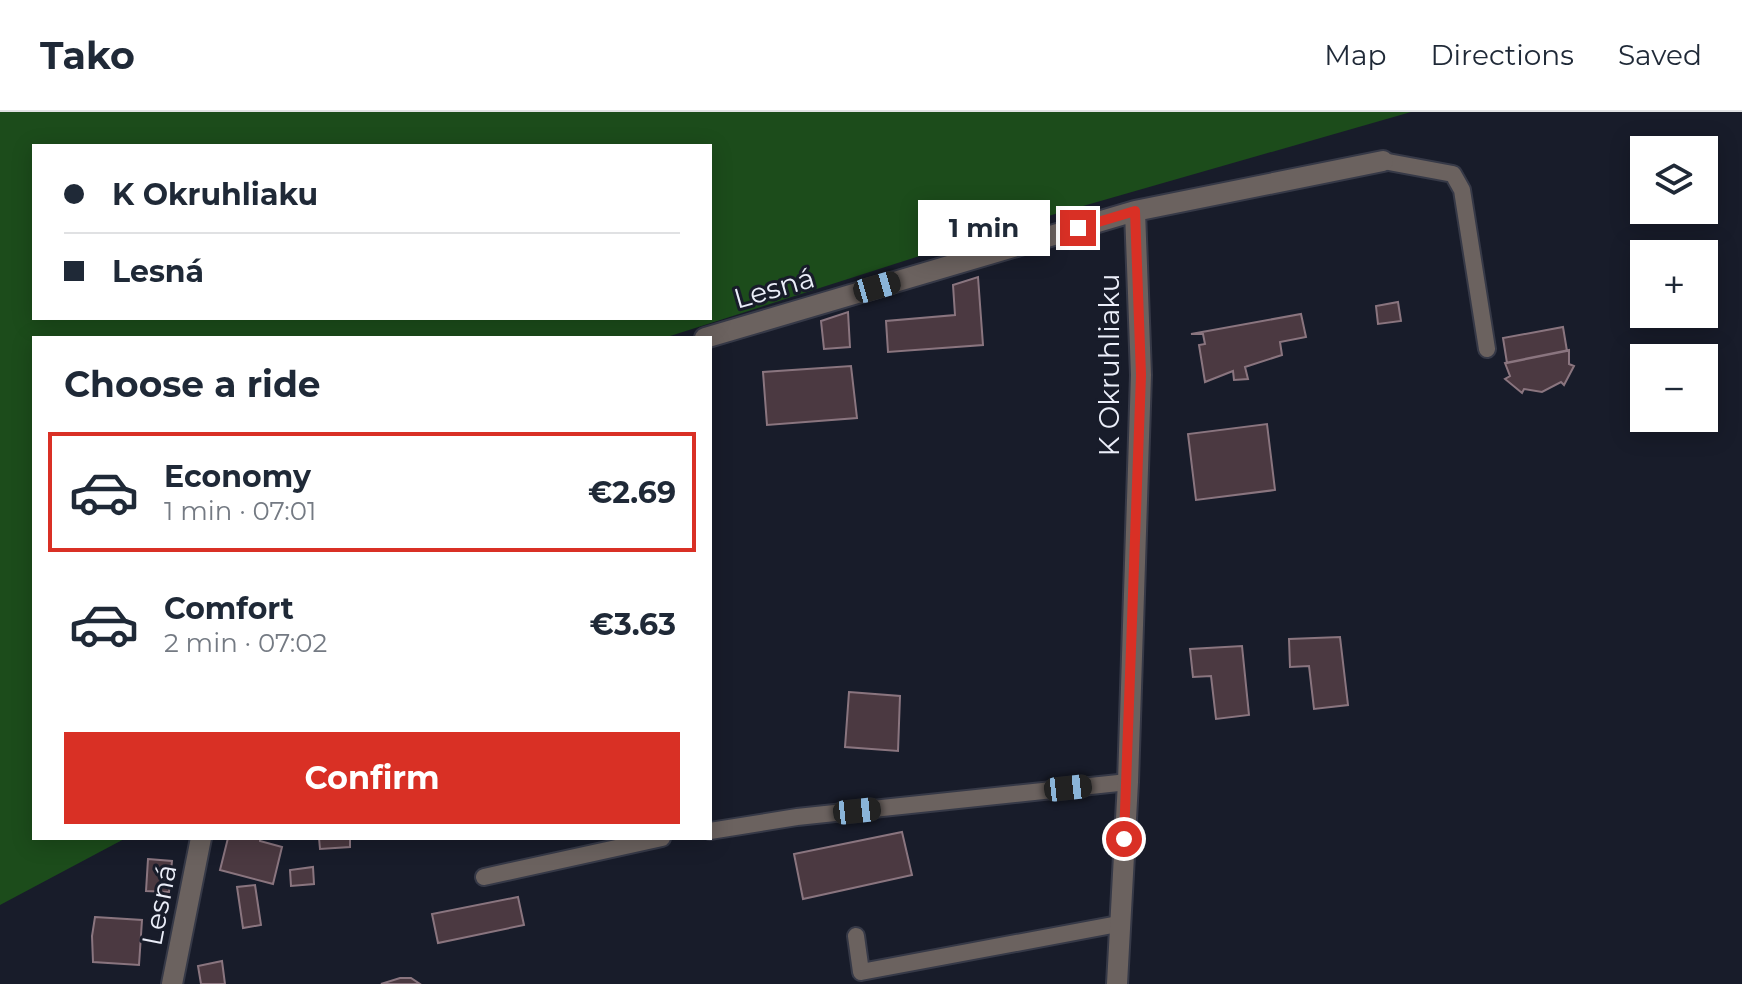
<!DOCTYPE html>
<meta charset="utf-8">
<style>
:root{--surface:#fff;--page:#f2f2f3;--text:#1f2937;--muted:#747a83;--line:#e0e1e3;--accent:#d93025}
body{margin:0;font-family:Montserrat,sans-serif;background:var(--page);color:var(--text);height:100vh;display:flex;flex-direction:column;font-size:30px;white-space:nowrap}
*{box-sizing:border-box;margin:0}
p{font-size:26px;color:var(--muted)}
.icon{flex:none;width:44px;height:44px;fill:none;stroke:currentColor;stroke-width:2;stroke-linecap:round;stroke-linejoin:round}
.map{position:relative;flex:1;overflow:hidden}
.side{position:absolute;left:32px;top:224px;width:680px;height:504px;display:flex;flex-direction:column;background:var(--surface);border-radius:0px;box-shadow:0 4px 20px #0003}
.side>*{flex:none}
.hud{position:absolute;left:32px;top:32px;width:680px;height:176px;border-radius:0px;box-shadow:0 4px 20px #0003;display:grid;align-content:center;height:176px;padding:0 32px;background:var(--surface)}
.tools{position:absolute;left:1630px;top:24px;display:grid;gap:16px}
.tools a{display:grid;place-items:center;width:88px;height:88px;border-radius:0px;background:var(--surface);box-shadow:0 4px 20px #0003;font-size:40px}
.end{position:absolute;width:36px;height:36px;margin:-18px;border:10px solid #d93025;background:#fff;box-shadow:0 0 0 4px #fff}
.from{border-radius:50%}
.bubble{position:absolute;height:56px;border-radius:0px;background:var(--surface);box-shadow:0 4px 20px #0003;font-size:26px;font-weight:700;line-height:56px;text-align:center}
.car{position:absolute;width:24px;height:48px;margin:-24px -12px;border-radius:10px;box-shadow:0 0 6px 2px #0007;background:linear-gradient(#222 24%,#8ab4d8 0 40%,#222 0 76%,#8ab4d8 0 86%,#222 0)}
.hud b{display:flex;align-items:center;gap:28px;height:76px;font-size:30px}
.hud b+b{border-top:2px solid var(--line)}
.hud i{width:20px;height:20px;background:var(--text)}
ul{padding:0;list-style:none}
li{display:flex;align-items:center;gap:24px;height:120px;margin:0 16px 12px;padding:0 16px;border:4px solid transparent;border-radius:0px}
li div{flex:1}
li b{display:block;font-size:30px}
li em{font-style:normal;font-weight:700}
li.active{border-color:var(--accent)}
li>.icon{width:72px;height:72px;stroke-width:1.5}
h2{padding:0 32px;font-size:36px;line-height:96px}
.button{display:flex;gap:16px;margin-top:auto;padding:16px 32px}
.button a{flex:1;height:92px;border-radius:0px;background:var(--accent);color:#fff;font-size:32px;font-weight:700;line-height:92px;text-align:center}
header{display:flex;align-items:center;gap:48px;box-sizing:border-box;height:112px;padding:0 40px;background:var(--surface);border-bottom:2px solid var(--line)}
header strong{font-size:38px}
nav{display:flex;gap:44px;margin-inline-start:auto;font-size:28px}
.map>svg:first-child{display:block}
.green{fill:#1c4c1b;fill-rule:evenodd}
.building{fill:#4b3941;stroke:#8a757f;stroke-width:2}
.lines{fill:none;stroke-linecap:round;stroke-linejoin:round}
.service-casing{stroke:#363947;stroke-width:20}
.minor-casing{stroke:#363947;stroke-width:24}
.service{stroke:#6b625f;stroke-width:16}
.minor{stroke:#6b625f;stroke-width:20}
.route{stroke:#d93025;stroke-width:10}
.labels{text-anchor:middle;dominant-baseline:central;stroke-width:6;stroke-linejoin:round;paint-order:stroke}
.street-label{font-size:28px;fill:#ebeef9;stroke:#181c2a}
</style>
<header>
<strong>Tako</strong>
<nav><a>Map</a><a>Directions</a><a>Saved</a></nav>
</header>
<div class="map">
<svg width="1742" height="872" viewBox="0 0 1742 872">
<rect width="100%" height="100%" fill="#181c2a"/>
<path class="green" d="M 0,0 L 1411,0 L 1010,115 L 664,226 L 34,226 L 34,726 L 126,726 L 0,793 ZM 34,34 L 710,34 L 710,206 L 34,206 Z"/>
<path class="building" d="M 978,165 L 983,233 L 888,240 L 886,209 L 955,203 L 953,173 Z
M 1398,190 L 1401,209 L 1378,212 L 1376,194 Z
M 848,200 L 850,235 L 824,237 L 821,209 Z
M 1301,202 L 1306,225 L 1280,230 L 1282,243 L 1245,255 L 1248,267 L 1234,268 L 1233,259 L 1205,270 L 1199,233 L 1205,232 L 1203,222 L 1191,222 Z
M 1563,215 L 1567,239 L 1507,251 L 1503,226 Z
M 1569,238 L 1569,252 L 1574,254 L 1564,273 L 1561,270 L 1542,280 L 1524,277 L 1522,281 L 1505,267 L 1510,264 L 1505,251 Z
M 851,254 L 857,306 L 767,313 L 763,260 Z
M 1267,312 L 1275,378 L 1196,388 L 1188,322 Z
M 1340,525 L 1348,593 L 1314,597 L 1309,554 L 1290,555 L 1289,527 Z
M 1242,534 L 1249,603 L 1216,607 L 1211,564 L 1193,565 L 1190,537 Z
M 849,580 L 900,584 L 898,639 L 845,635 Z
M 902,720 L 912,763 L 803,787 L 794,742 Z
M 228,726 L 260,726 L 260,729 L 282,735 L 273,772 L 220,758 Z
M 319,726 L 350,726 L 350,735 L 320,737 Z
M 148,747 L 172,749 L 169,780 L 146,779 Z
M 313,755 L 314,772 L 291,774 L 290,758 Z
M 255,773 L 261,813 L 243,816 L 237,775 Z
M 518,785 L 524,813 L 438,831 L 432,802 Z
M 95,805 L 142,808 L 139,853 L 93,850 L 92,824 Z
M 222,849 L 225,872 L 201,872 L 198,854 Z
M 400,866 L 411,866 L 420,872 L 381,872 Z"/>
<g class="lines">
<g class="service-casing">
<path id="service" d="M 1383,49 L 1453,62 L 1462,78 L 1487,237
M 710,719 L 797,705 L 1128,670
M 484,765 L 662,726
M 856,824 L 861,860 L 1118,812"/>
</g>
<g class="minor-casing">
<path id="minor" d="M 705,226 L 1135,99
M 172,872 L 201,726
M 1117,872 L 1128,670 L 1141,263 L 1135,99 L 1383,49"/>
</g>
<use href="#service" class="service"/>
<use href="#minor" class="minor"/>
</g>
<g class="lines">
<path class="route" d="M 1078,116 L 1135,99 L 1141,263 L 1124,727"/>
</g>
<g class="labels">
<g class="street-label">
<text transform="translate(774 176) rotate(-16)">Lesná</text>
<text transform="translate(1109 253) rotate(-90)">K Okruhliaku</text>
<text transform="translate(159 793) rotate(-79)">Lesná</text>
</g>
</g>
</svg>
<div class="tools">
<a><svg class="icon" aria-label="layers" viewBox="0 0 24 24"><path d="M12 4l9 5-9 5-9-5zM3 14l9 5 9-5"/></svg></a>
<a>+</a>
<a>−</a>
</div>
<i class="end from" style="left:1124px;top:727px"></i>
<i class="end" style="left:1078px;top:116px"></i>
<div class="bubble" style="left:918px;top:88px;width:132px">1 min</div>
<i class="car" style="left:877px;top:175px;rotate:74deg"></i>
<i class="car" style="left:1068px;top:676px;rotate:84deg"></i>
<i class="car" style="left:857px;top:699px;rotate:84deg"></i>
<div class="hud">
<b><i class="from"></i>K Okruhliaku</b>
<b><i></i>Lesná</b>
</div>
<section class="side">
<h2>Choose a ride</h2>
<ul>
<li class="active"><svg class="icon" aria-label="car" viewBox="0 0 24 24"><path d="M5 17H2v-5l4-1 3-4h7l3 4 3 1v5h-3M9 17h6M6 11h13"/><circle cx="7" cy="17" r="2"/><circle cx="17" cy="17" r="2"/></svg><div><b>Economy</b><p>1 min · 07:01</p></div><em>€2.69</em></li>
<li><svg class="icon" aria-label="car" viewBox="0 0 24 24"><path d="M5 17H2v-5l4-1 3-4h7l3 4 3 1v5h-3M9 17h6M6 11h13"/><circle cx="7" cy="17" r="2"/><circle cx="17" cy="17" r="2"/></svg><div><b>Comfort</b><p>2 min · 07:02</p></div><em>€3.63</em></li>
</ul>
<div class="button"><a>Confirm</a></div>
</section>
</div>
